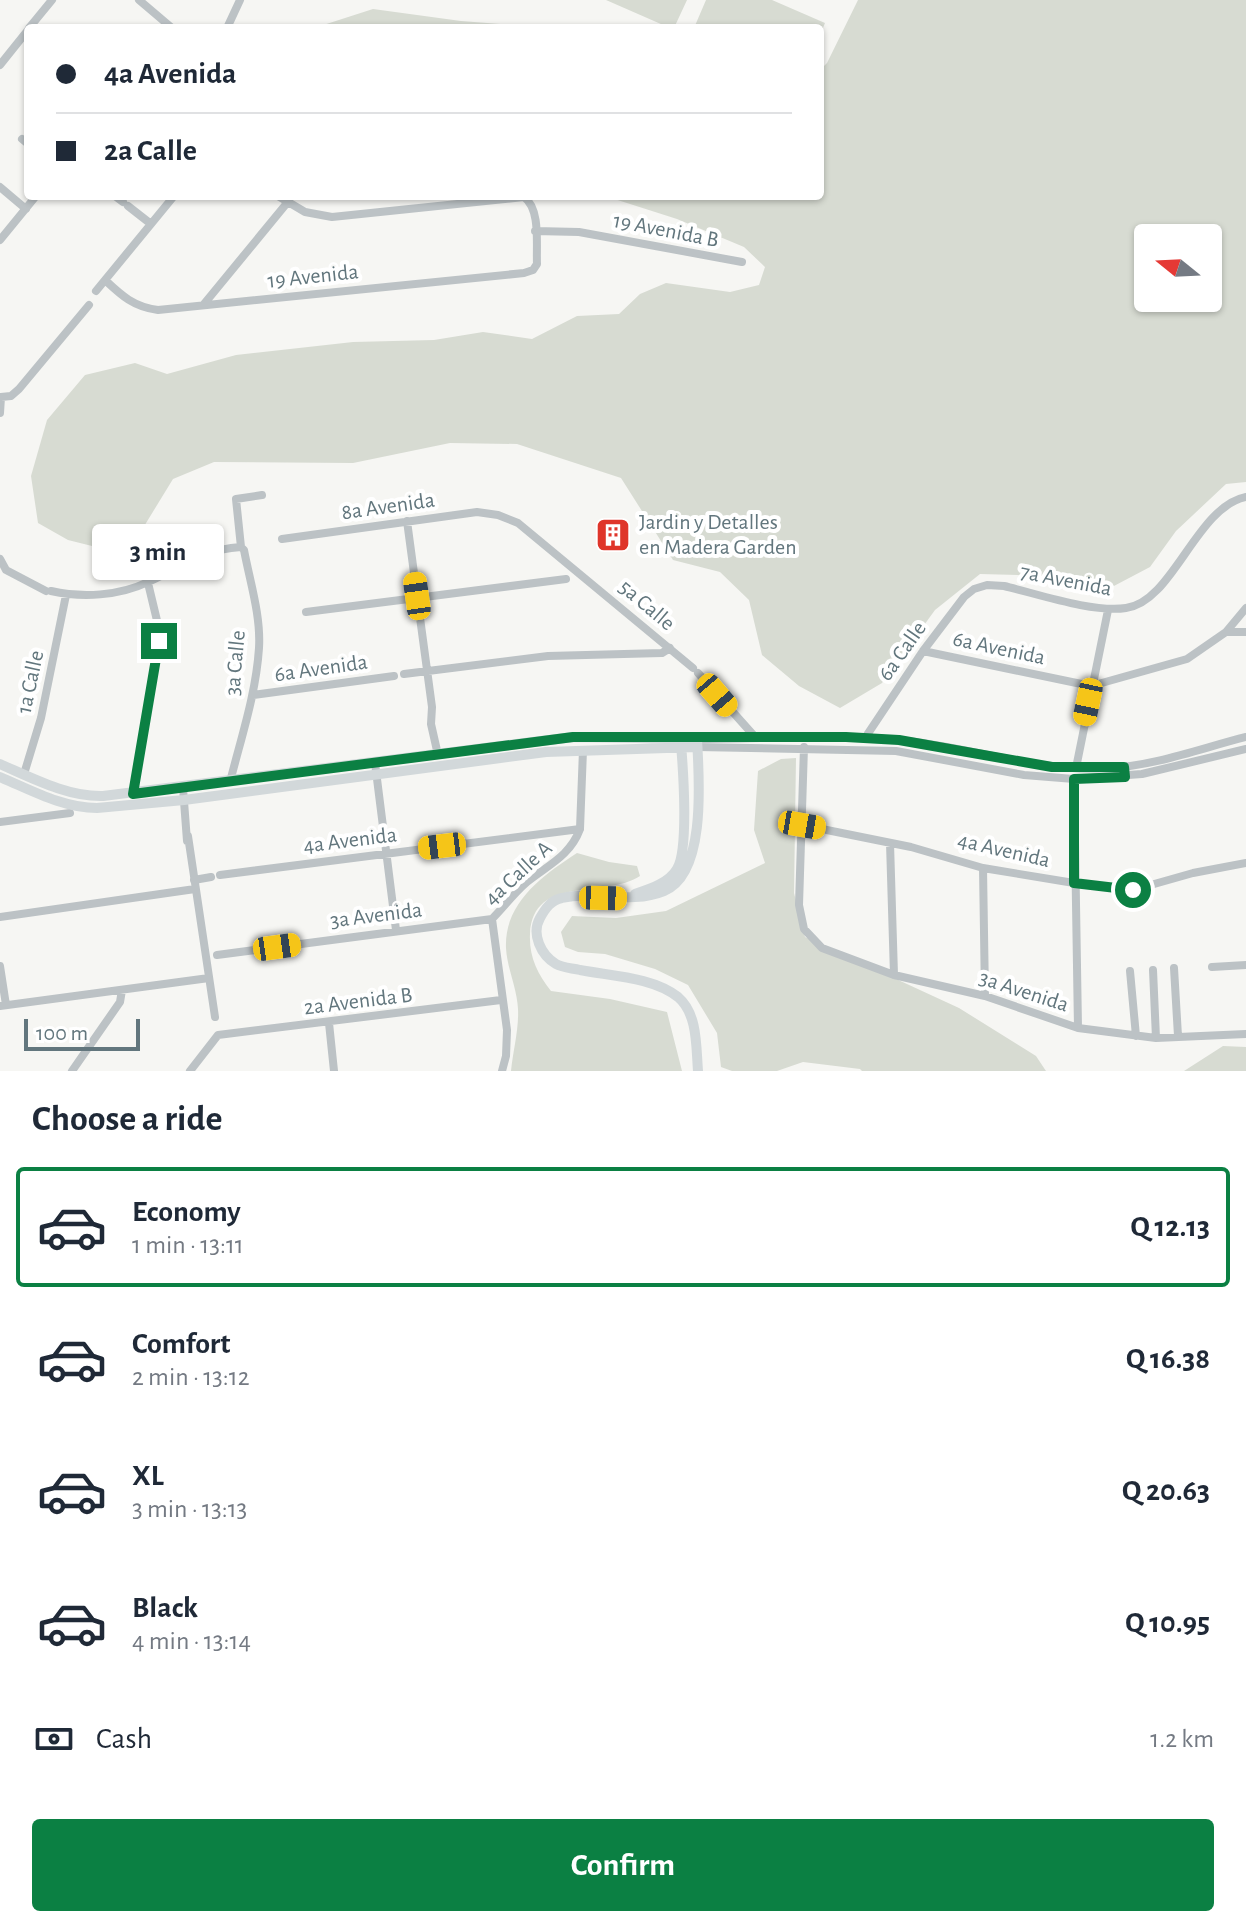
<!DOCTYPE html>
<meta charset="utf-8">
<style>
:root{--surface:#fff;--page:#f2f2f3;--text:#1f2937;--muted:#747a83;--line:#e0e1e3;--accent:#0b8043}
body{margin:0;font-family:"Alegreya Sans",sans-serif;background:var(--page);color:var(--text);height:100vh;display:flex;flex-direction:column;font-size:30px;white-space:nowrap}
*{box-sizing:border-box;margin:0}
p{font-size:26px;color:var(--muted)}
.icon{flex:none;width:44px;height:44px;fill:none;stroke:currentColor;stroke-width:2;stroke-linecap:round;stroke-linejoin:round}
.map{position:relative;height:1071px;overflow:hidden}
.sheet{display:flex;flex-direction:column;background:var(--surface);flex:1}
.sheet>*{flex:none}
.top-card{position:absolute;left:24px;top:24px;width:800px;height:176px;border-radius:8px;box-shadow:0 2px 6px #0004;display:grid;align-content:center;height:176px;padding:0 32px;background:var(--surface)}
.needle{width:52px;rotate:288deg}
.buttons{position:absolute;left:1134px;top:224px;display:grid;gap:16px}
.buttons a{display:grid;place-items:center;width:88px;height:88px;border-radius:8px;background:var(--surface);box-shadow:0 2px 6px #0004;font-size:40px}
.scale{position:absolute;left:24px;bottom:20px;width:116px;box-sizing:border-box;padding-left:8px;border:4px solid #62767d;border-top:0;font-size:22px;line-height:28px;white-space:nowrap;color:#62767d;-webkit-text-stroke:6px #fff;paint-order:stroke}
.end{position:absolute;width:36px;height:36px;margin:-18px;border:10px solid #0b8043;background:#fff;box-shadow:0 0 0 4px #fff}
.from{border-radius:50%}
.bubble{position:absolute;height:56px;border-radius:8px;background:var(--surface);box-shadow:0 2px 6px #0004;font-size:26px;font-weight:600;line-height:56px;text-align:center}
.car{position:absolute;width:24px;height:48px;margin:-24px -12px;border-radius:10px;box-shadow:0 0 6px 2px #0007;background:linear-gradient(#f5c518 24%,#345 0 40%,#f5c518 0 76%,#345 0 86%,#f5c518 0)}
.top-card b{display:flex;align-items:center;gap:28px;height:76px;font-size:30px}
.top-card b+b{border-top:2px solid var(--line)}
.top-card i{width:20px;height:20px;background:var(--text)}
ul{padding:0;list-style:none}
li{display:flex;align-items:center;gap:24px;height:120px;margin:0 16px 12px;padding:0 16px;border:4px solid transparent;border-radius:8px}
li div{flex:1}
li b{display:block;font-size:30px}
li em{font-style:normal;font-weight:600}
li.current{border-color:var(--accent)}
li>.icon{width:72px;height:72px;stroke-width:1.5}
h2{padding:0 32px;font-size:36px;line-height:96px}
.pay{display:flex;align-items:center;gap:20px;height:88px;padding:0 32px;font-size:30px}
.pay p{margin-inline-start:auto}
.cta{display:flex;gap:16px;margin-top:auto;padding:16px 32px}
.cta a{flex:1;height:92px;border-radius:8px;background:var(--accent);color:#fff;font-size:32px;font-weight:600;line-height:92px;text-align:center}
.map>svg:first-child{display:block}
.green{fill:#d7dbd2;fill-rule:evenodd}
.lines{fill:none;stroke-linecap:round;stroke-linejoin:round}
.minor{stroke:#bcc2c5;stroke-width:8}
.major{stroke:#d2d8da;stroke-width:10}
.route{stroke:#0b8043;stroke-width:10}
.labels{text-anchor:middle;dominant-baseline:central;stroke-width:8;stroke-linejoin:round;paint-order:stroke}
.street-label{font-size:22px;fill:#62767d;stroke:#fff}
.poi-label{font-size:22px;fill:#62767d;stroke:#fff;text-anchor:start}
</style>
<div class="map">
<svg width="1246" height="1071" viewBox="0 0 1246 1071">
<rect width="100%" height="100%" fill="#f6f6f3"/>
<path class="green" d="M 606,0 L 687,0 L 674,28 L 670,28 Z
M 706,0 L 772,0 L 825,23 L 820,35 L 820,28 L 694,28 Z
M 858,0 L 1246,0 L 1246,482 L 1226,484 L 1176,531 L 1150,567 L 1112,587 L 1052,576 L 980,574 L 935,610 L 882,683 L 840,708 L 799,686 L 762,655 L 749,600 L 720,572 L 673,560 L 621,478 L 517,444 L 450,443 L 353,463 L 214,462 L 173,479 L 143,528 L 112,551 L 68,540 L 38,523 L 31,476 L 47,420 L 85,375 L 135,363 L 167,374 L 236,355 L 353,342 L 434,340 L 483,332 L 532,339 L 577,316 L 619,314 L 640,294 L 666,283 L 730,292 L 759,285 L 765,267 L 744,247 L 677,219 L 605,196 L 820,196 L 820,70 L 827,63 ZM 1148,238 L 1208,238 L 1208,298 L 1148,298 Z
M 373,9 L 461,21 L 552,28 L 314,28 Z
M 796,758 L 794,893 L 805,937 L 959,1008 L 1036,1056 L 1046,1071 L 862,1071 L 860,1069 L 803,1062 L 777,1071 L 732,1071 L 721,1067 L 717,1033 L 688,985 L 655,969 L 605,954 L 578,952 L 565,947 L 561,932 L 572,916 L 616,918 L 666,911 L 765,863 L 754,830 L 758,771 L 781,759 Z
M 577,853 L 609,862 L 637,866 L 640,876 C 605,899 533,874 530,934 C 529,957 537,973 551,991 L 610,999 L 667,1012 L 682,1071 L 511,1071 C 513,1051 519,1029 518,1009 C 517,988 507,968 506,948 C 504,903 543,875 577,853 Z
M 1223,1046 L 1246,1047 L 1246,1071 L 1184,1071 Z"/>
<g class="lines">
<path class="minor" d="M 139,0 L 172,28
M 29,28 L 52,0
M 227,28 L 240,0
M 0,65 L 28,30
M 22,139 L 28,144
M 0,187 L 26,209
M 115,196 L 123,202
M 128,206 L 151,224
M 535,231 L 579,232 L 742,262
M 0,240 L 36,196
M 105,280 C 122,296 134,307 158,310 L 524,273 L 533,270 L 537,264 C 536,245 541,209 524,197 L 332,217 L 305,212 L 278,196
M 96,291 L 174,196
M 204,304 L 287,203
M 1,397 L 11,396 L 19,389 L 89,305
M 0,413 L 1,397
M 407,521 L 432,707 L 431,724 L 438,755
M 282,539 L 477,512 L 498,515 L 518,523 L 693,668
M 0,559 L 6,570 L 46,591
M 51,591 C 82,598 119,596 148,582 C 184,566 199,550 241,547
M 306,612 L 566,579
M 1226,632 L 1246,608
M 923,651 L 1091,686 L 1187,659 L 1226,632 L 1246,632
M 698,673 L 756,738
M 404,674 L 548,656 L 662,653 L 670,648
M 253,695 L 394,676
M 865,738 L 923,651 L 964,597 L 974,589 L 987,585 L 1004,586 C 1038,594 1093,613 1126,608 C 1173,602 1196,507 1246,497
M 697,739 C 764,739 831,734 898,740 C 969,746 1037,773 1109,768 C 1155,766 1202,748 1246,737
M 697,747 L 896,751 L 1024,775 L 1074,779 L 1142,774 L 1246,749
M 804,747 L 799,905 L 804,929 L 822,948 L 894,975 L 985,996 L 1078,1028 L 1156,1038 L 1246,1034
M 375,763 L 396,930
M 1076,768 L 1108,610
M 24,774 L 41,718 L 66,595
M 1074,779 L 1078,1028
M 230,782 C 241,738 256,694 259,648 C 261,616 250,582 244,550 L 241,547 L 236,499 L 262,495
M 183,788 L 187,841
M 133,794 L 160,633 L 148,583
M 0,822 L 70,813
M 802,825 L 911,847 L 983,868 L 1074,883 L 1133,890 L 1193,873 L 1246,863
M 188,836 L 215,1017
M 890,843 L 894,975
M 983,868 L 985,996
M 220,875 L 580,829
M 194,880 L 211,877
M 0,917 L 195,889
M 217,955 L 492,919
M 0,966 L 6,1005
M 1212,967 L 1246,965
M 1174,968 L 1178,1036
M 1153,970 L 1156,1038
M 1130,971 L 1136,1036
M 0,1006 L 209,978
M 329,1023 L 334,1071
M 72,1071 L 120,1002 L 122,990
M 190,1071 L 218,1035 L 501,1000
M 502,1071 L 506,1056 L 507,1030 L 492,919 C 504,907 514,893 527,882 C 548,865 570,856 580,829 L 583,750"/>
<path class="major" d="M 0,764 C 32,778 68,797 103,796 L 573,737 L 697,739 C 699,777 707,874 664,891 C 630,905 595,890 562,898 C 551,900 545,909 540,918 C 531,934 541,955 556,964 C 563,968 572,968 580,970 C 611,976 653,977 678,997 C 698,1014 696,1047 698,1071
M 0,777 C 31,790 63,808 97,808 L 184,800 L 546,752 L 697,747
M 635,894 C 650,889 669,883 677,869 C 689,850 683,768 681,744"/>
</g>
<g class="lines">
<path class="route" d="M 159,641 L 133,794 L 573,737 L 846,737 L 899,740 L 1052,767 L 1124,767 L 1125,777 L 1074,779 L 1074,883 L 1133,890"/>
</g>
<defs>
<g id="building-square" transform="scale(1.8)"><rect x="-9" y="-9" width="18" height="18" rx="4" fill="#df352a" stroke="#fff"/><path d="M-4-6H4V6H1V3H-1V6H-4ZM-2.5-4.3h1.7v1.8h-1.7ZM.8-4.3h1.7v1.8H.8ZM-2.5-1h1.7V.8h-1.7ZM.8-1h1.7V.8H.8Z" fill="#fff"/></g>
</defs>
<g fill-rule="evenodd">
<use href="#building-square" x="613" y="535"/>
</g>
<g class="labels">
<g class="street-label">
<text transform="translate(666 230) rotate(11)">19 Avenida B</text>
<text transform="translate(313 276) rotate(-6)">19 Avenida</text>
<text transform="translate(388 506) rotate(-8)">8a Avenida</text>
<text transform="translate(1066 580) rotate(11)">7a Avenida</text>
<text transform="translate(647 605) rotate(40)">5a Calle</text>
<text transform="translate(999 648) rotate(12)">6a Avenida</text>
<text transform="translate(902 651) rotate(-55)">6a Calle</text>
<text transform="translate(235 663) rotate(-85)">3a Calle</text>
<text transform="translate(321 668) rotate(-8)">6a Avenida</text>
<text transform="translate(30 682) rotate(-78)">1a Calle</text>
<text transform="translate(350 840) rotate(-7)">4a Avenida</text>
<text transform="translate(1004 850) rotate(13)">4a Avenida</text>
<text transform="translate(518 873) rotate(-43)">4a Calle A</text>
<text transform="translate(376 915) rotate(-7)">3a Avenida</text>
<text transform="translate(1024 991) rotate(18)">3a Avenida</text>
<text transform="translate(358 1001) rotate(-7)">2a Avenida B</text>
</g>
<g class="poi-label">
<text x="639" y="522">Jardin y Detalles<tspan x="639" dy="25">en Madera Garden</tspan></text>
</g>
</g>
</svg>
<div class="buttons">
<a><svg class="needle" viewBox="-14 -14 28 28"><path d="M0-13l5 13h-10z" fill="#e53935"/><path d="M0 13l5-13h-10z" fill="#747a83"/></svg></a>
</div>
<div class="scale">100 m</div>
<i class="end from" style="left:1133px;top:890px"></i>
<i class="end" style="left:159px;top:641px"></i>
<div class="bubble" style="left:92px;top:524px;width:132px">3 min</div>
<i class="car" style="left:417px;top:596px;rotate:352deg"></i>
<i class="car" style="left:717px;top:695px;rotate:139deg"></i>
<i class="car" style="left:1088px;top:702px;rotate:192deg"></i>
<i class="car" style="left:802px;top:825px;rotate:100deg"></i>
<i class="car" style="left:442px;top:846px;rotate:263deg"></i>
<i class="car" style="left:603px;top:898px;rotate:91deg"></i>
<i class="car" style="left:277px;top:947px;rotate:82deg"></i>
<div class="top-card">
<b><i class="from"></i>4a Avenida</b>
<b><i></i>2a Calle</b>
</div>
</div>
<section class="sheet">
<h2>Choose a ride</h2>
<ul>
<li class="current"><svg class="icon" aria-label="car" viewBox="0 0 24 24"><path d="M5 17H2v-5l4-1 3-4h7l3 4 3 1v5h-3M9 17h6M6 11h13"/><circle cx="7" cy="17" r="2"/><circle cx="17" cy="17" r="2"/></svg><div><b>Economy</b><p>1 min · 13:11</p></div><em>Q 12.13</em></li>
<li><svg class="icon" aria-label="car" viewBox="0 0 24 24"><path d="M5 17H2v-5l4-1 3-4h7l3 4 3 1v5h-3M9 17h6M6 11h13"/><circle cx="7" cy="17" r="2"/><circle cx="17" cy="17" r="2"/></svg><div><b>Comfort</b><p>2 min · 13:12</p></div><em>Q 16.38</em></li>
<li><svg class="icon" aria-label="car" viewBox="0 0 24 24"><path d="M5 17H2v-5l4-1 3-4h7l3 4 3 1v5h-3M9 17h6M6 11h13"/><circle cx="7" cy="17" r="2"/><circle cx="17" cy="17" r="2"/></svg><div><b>XL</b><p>3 min · 13:13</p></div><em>Q 20.63</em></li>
<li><svg class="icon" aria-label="car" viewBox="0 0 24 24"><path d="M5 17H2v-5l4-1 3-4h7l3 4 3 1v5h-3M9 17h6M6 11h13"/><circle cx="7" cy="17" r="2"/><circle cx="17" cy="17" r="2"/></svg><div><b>Black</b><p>4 min · 13:14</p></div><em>Q 10.95</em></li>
</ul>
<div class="pay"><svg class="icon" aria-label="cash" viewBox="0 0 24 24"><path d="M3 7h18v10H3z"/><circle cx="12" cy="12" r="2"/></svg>Cash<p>1.2 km</p></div>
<div class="cta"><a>Confirm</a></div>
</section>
